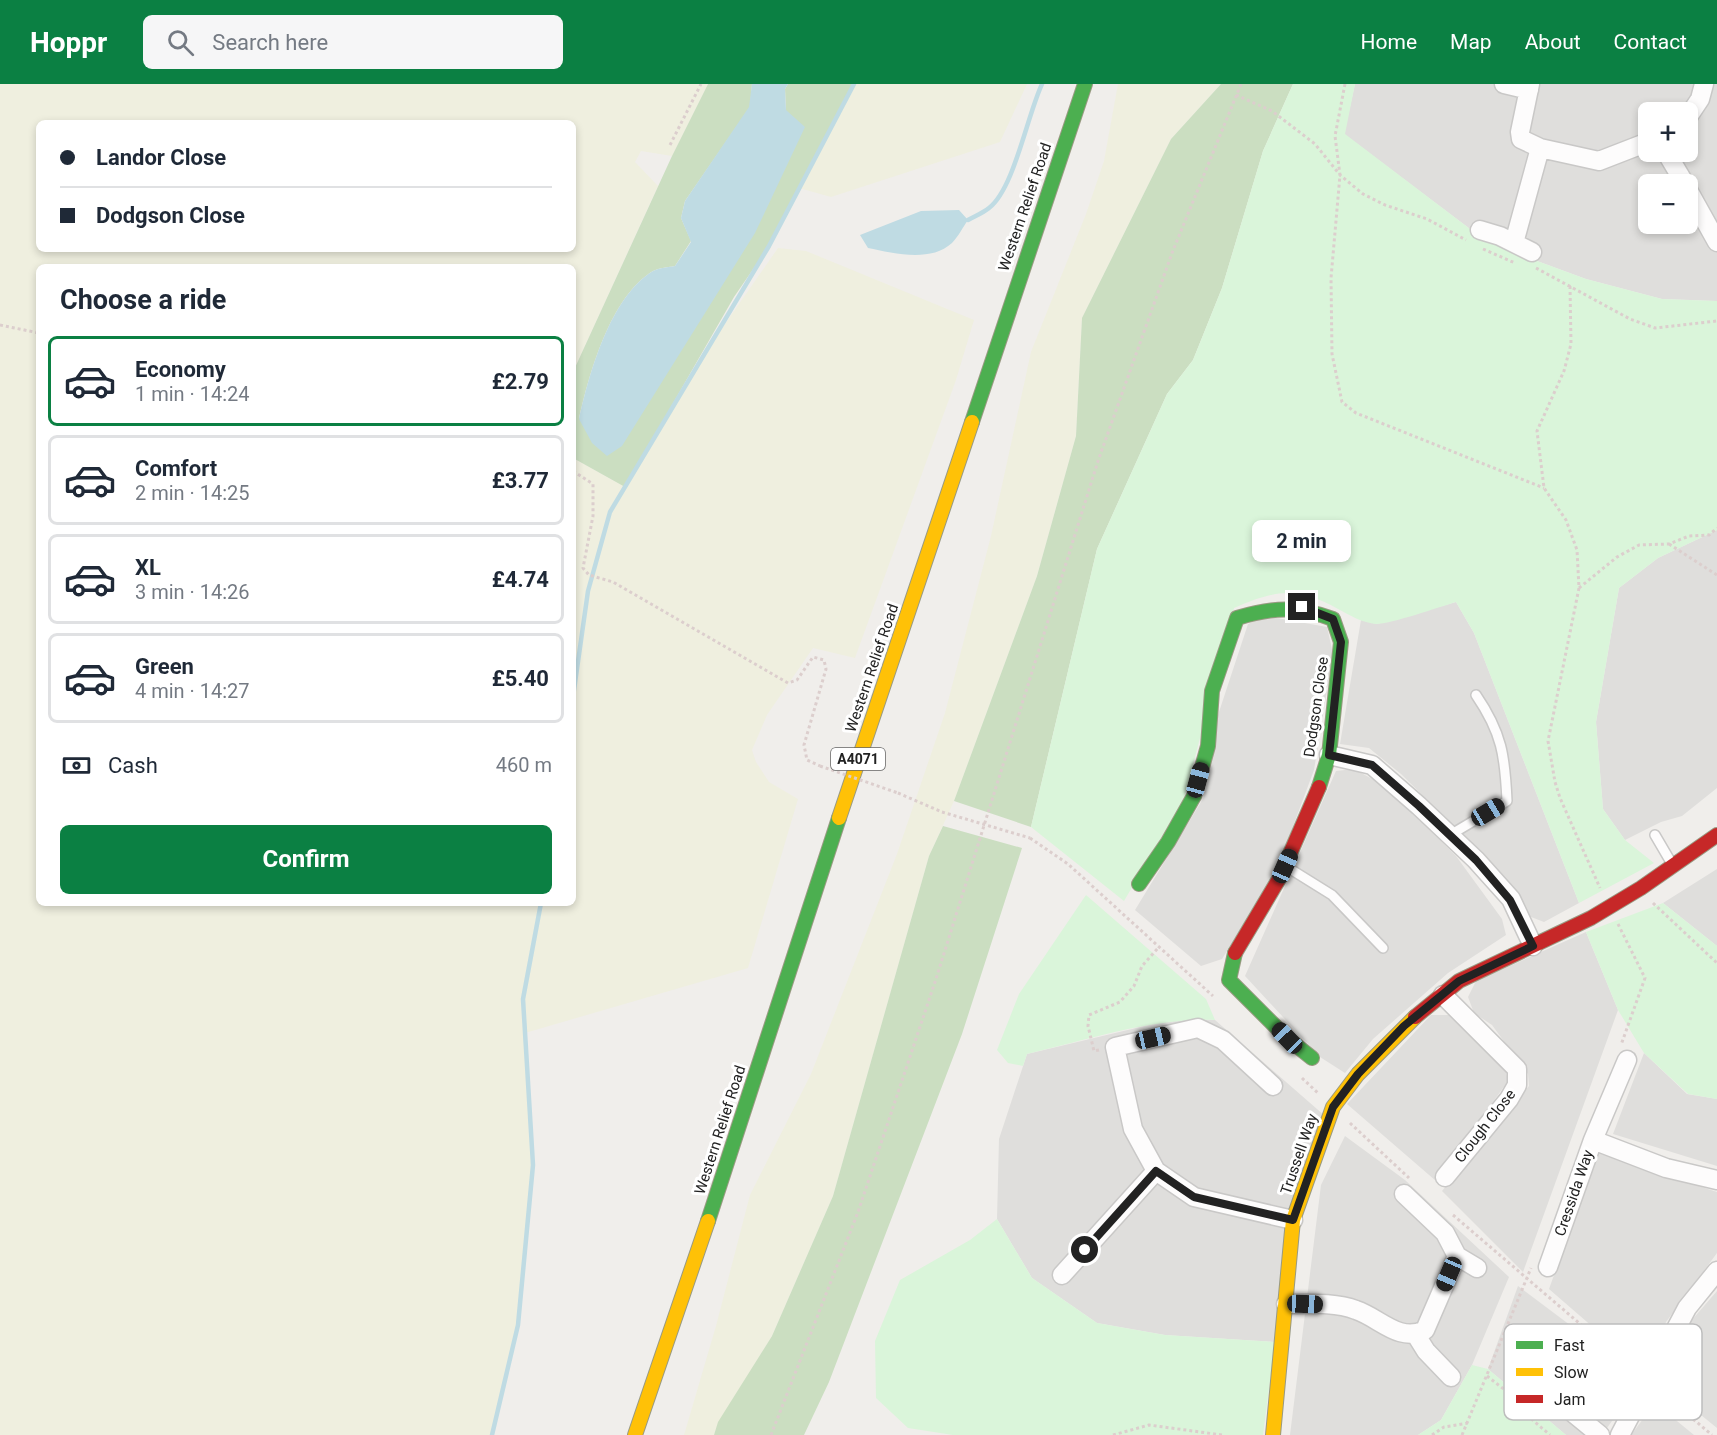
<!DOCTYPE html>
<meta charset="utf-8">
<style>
:root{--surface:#fff;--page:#f6f6f7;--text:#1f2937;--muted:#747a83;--line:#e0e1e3;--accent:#0b8043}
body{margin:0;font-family:Roboto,sans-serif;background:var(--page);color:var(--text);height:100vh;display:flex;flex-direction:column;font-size:22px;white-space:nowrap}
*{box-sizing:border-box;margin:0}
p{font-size:20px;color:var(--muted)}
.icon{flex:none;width:33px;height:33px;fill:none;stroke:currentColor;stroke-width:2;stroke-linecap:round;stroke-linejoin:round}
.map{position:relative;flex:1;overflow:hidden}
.side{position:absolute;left:36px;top:180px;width:540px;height:642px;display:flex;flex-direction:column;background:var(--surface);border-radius:9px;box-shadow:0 3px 9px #0003}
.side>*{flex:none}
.top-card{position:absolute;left:36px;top:36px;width:540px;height:132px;border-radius:9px;box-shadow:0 3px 9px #0003;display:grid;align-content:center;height:132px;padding:0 24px;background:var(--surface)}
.tools{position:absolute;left:1638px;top:18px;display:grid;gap:12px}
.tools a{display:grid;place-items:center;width:60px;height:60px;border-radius:9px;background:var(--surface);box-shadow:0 3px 9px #0003;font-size:30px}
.end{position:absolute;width:27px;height:27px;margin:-14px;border:8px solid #222;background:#fff;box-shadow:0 0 0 3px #fff}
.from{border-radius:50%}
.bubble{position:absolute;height:42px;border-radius:9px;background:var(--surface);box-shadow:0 3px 9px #0003;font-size:20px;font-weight:700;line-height:42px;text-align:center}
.car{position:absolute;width:18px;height:36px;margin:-18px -9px;border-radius:8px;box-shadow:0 0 4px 2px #0007;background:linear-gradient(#222 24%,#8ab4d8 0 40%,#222 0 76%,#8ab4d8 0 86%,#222 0)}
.top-card b{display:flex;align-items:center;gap:21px;height:57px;font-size:22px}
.top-card b+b{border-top:2px solid var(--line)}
.top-card i{width:15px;height:15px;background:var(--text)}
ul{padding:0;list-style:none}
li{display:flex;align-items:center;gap:18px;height:90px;margin:0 12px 9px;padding:0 12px;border:3px solid var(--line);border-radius:9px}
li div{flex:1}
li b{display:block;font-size:22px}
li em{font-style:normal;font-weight:700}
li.active{border-color:var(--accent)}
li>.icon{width:54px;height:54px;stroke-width:1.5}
h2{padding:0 24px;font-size:27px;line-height:72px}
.pay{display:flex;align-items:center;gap:15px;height:66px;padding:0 24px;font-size:22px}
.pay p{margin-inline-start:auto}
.action{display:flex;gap:12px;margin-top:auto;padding:12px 24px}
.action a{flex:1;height:69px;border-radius:9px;background:var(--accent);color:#fff;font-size:24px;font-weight:700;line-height:69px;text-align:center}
header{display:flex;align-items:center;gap:36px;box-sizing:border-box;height:84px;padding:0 30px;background:var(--accent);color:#fff}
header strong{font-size:28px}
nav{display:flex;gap:33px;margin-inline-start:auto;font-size:21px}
.search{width:420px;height:54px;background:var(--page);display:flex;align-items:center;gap:15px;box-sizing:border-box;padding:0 21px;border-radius:9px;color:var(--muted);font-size:22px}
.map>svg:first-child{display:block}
.residential{fill:#dfdedc;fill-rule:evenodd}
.farmland{fill:#efefdf;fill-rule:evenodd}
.forest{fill:#cbdec1}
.park{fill:#daf5da}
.water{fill:#bfdbe3}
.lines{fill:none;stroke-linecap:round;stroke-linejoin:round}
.stream{stroke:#bfdbe3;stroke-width:4.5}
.lane-casing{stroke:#c9c8c7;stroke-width:12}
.street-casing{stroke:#c9c8c7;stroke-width:21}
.fast-casing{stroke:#999a82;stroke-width:16}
.slow-casing{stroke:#999a82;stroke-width:16}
.jam-casing{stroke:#999a82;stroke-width:16}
.path{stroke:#dccecd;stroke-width:3;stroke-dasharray:3 3;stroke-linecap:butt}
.lane{stroke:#fdfcfc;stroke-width:9}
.street{stroke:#fdfcfc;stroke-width:18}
.fast{stroke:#4caf50;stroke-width:14}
.slow{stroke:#ffc107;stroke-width:14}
.jam{stroke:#c62828;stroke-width:14}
.path-bridge{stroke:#dccecd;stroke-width:3;stroke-dasharray:3 3;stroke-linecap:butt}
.route{stroke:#222;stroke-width:8}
.labels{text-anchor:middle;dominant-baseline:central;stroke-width:6;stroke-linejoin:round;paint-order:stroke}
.shield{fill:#fff;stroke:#646464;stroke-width:1.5}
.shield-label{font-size:14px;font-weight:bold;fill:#222}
.street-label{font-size:15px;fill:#222;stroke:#fff}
.key{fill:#fff;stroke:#bdbdbd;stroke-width:1.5}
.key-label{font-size:16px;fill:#222}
</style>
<header>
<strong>Hoppr</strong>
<div class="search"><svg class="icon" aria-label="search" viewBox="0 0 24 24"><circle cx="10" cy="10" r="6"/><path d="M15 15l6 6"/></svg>Search here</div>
<nav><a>Home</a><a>Map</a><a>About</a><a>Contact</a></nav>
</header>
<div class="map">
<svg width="1717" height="1351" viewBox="0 0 1717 1351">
<rect width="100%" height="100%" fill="#f0eeeb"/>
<path class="residential" d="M 1355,0 L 1717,0 L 1717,217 L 1662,215 L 1586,195 L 1529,174 L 1478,151 L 1344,50 ZM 1648,28 L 1688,28 L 1688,68 L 1648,68 ZM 1648,100 L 1688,100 L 1688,140 L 1648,140 Z
M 1717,446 L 1717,704 L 1682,732 L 1661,738 L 1625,756 L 1603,725 L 1596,638 L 1619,504 L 1658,474 Z
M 1456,518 L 1474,549 L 1579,819 L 1544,838 L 1526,831 L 1482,770 L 1401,690 L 1369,664 L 1340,660 L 1361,536 L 1377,540 Z
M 1266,532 L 1327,543 L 1333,570 L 1314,686 L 1276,788 L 1222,875 L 1201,882 L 1135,826 L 1204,713 L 1218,631 L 1248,540 Z
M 1354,685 L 1385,702 L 1456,772 L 1502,835 L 1506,851 L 1448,889 L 1373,955 L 1345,989 L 1320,973 L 1245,892 L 1336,687 Z
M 1717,785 L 1717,862 L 1663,819 Z
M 1586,848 L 1618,926 L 1523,1188 L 1442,1107 L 1529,1002 L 1528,990 L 1492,941 L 1474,929 L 1468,913 L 1476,897 Z
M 1431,931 L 1449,931 L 1505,982 L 1508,997 L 1436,1097 L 1347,1020 Z
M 1190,935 L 1215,936 L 1325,1032 L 1275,1258 L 1165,1251 L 1097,1239 L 1032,1194 L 997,1135 L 999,1055 L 1027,970 L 1157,939 Z
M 1644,969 L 1687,1010 L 1717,1015 L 1717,1082 L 1613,1050 Z
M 1345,1052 L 1405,1096 L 1509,1193 L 1472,1281 L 1441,1336 L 1418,1351 L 1290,1351 L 1321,1101 Z
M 1598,1069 L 1717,1108 L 1717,1169 L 1666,1238 L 1647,1290 L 1549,1205 Z
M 1518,1202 L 1642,1295 L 1602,1351 L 1566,1351 L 1488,1285 Z
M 1717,1207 L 1717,1344 L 1664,1301 L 1691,1237 Z
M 1655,1319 L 1694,1351 L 1631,1351 Z"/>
<path class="farmland" d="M 0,0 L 708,0 L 672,72 L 641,67 L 635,78 L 658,102 L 573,288 L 573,183 L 39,183 L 39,819 L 573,819 L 573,374 L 625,403 L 688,293 L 778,164 L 806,167 L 974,236 L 956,296 L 855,574 L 813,564 L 767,631 L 752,666 L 756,678 L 769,698 L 798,715 L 748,884 L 525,949 L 533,1081 L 518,1241 L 492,1351 L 0,1351 ZM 39,39 L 573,39 L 573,165 L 39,165 Z
M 854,0 L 1027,0 L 1000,58 L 831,113 L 799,104 Z
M 1118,0 L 1221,0 L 1171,55 L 1082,234 L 1076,352 L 1037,492 L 954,717 L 929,772 L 833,1112 L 772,1252 L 719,1338 L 714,1351 L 684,1351 L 716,1242 L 750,1111 L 811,990 L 897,770 L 945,629 L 991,452 L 1031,268 L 1086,130 L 1104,77 Z"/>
<path class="forest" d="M 708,0 L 752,0 L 750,23 L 685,117 L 681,134 L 691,157 L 675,182 C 669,183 659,184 653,187 C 610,213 589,290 579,335 L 786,26 L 785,5 L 788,0 L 854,0 L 769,162 L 734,213 L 625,403 L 573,374 L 573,288 L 672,72 Z
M 1221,0 L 1293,0 L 1263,67 L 1222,204 L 1193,276 L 1167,310 L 1097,465 L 1031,743 L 954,717 L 1037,492 L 1076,352 L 1082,234 L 1171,55 Z
M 943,742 L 1022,764 L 962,950 L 829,1298 L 804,1351 L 714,1351 L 718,1338 L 772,1252 L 833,1112 L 929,772 Z"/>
<path class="park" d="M 1293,0 L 1355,0 L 1345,50 L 1478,151 L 1529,174 L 1586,195 L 1662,215 L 1717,217 L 1717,446 L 1658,474 L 1619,504 L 1596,638 L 1603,725 L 1625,756 L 1654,779 L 1579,819 L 1474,549 L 1456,518 C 1439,523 1391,540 1376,540 C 1363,539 1349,531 1338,525 C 1297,502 1275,506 1234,524 L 1184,715 L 1124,817 L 1031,743 L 1097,465 L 1167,310 L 1193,276 L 1222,204 L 1263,67 Z
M 1086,811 L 1206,915 L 1215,936 C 1151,934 1088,956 1027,970 L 1023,982 L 1008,979 L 997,966 L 1019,910 Z
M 1663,819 L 1717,862 L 1717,1015 L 1688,1010 L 1644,969 L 1618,926 L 1586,848 Z
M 997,1135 L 1032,1194 L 1097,1239 L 1165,1251 L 1275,1258 L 1263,1351 L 953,1351 L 908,1344 L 876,1314 L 875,1257 L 900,1196 L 970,1156 Z
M 1472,1281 L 1488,1285 L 1566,1351 L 1418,1351 L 1441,1336 Z"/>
<path class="water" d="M 752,0 L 788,0 L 785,5 L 786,26 L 805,43 L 755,149 L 622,362 L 607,372 L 592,359 L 579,335 C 589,290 610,213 653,187 C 659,184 669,183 675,182 L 691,158 L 681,134 L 685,117 L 749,23 Z
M 959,126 L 968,136 C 963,143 958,153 952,159 C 930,179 893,169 868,164 L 860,151 L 921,127 Z"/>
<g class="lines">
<path class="stream" d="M 968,136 C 975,132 983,129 989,124 C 1014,105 1027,32 1042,0
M 573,613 L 588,507 L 610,428 L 769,162 L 854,0
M 492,1351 L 518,1241 L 533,1081 L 523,915 L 541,819"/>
<g class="lane-casing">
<path id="lane" d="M 1450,751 L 1507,717 C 1505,672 1502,649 1476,611
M 1655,751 L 1672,780
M 1287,783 L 1332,811 L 1383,864"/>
</g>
<g class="street-casing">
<path id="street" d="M 1504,0 L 1529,6
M 1530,0 L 1520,48 L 1521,55 L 1540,64 L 1599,77 L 1648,58
M 1688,33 L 1700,15 L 1704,0
M 1666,68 L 1685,100
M 1688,106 L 1717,158
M 1480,146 L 1500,152 L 1532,168
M 1514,159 L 1540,64
M 1329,671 L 1372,681 L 1419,722 L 1476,776 L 1511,815 L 1533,862
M 1443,911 L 1517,985 L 1517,1001 L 1509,1015 L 1445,1093
M 1273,1002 L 1223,956 L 1198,944 L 1115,963 L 1133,1045 L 1156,1087 L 1194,1113 L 1293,1136
M 1593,1056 L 1627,976
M 1404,1110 L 1445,1149 L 1457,1172 L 1477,1184
M 1548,1183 L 1593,1056 L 1666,1084 L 1717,1096
M 1062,1191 L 1156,1087
M 1286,1220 C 1308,1220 1335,1218 1356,1226 C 1380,1234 1399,1259 1425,1246 L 1457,1172
M 1416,1251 L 1426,1267 L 1451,1293
M 1516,1282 L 1600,1351
M 1620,1351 L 1687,1224 L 1717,1187"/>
</g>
<g class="fast-casing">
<path id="fast" d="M 972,338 L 1085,0
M 1139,800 L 1168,758 L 1194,712 L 1208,662 L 1212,607 L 1237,534 C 1273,523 1298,522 1333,535 L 1341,558 L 1329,671 L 1319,703
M 1235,869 L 1229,896 L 1287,954 L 1312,974
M 708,1137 L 839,734"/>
</g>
<g class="slow-casing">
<path id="slow" d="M 839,734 L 972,338
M 635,1351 L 708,1137
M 1273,1351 L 1293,1136 L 1333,1023 L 1358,990 L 1415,933"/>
</g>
<g class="jam-casing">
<path id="jam" d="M 1235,869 L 1279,795 L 1319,703
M 1415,933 L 1459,897 L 1591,834 L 1641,804 L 1717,751"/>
</g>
<path class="path" d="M 1345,0 L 1335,52 L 1340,91 L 1331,194 L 1332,270 L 1342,318 L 1356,329 L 1544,404
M 1236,11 L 1272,27 L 1315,60 L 1340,91 L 1363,110 L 1385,121 L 1427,135 L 1466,156
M 670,61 L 701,0
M 1483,165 L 1515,179
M 1536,184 L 1630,235 L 1655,244 L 1717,237
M 1570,202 L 1571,260 L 1564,287 L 1537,347 L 1544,404 L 1566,436 L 1577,466 L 1579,504 L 1548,657 L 1555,698 L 1560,714 L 1600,804
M 0,241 L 39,249
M 573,387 L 593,400 L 593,432 L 583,484 L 589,491 L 613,498 L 788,599 L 797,596 L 813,573 L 824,576 L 826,585 L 804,661 L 807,676 L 820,682
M 1669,460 L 1717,491
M 1579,504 L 1617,473 L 1639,461 L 1669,460 L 1689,452 L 1709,451 L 1717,444
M 898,709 L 942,728
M 1030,754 L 1068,780 L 1213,912
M 1653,819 L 1717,879
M 1618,840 L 1645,894 L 1621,961
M 1099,966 L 1094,967 L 1088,942 L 1089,931 L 1120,918 L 1134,902 L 1142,882 L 1159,863
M 1302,994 L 1319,1010
M 1350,1039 L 1409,1094
M 1453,1131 L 1635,1287
M 1487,1292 L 1510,1310 L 1507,1314 L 1550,1351
M 1661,1308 L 1712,1351
M 771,1351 L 858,1128 L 936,895 L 1098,377 L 1172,169 L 1241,0
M 1113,1351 L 1149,1341 L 1222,1351
M 1432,1351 L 1444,1343 L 1468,1339
M 1462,1351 L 1531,1184"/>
<use href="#lane" class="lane"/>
<use href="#street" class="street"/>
<use href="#fast" class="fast"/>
<use href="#slow" class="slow"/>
<use href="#jam" class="jam"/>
<path class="path-bridge" d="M 820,682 L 898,709
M 942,728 L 1030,754"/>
</g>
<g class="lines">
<path class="route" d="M 1085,1166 L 1156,1087 L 1194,1113 L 1293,1136 L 1333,1023 L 1358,990 L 1404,942 L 1459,897 L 1533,862 L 1510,816 L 1476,776 L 1419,722 L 1372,681 L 1329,671 L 1341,558 L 1333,535 L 1302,523"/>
</g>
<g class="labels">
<rect class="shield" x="831" y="664" width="54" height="22" rx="4.5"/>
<g class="shield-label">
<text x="858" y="675">A4071</text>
</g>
<g class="street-label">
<text transform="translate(1025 123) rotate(-71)">Western Relief Road</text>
<text transform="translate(872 584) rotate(-71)">Western Relief Road</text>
<text transform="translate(1316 623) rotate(-82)">Dodgson Close</text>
<text transform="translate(1485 1042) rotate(-52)">Clough Close</text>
<text transform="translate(720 1046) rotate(-72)">Western Relief Road</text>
<text transform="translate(1299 1070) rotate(-71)">Trussell Way</text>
<text transform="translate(1574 1109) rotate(-71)">Cressida Way</text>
</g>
</g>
<rect x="1504" y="1240" width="198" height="96" rx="9" class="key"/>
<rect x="1516" y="1257" width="27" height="8" fill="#4caf50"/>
<rect x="1516" y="1284" width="27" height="8" fill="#ffc107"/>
<rect x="1516" y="1311" width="27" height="8" fill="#c62828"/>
<g class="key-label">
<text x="1554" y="1267">Fast</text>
<text x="1554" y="1294">Slow</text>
<text x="1554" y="1321">Jam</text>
</g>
</svg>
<div class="tools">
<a>+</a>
<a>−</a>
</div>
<i class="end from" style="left:1085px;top:1166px"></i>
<i class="end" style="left:1302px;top:523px"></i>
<div class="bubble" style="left:1252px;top:436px;width:99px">2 min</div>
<i class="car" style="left:1198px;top:696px;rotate:15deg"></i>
<i class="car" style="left:1488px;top:728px;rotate:59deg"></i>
<i class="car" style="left:1285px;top:782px;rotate:24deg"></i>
<i class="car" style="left:1153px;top:954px;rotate:77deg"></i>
<i class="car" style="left:1287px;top:954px;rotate:316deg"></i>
<i class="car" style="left:1449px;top:1190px;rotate:203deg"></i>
<i class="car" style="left:1305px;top:1220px;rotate:92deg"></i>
<div class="top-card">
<b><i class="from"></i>Landor Close</b>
<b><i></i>Dodgson Close</b>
</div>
<section class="side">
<h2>Choose a ride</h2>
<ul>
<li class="active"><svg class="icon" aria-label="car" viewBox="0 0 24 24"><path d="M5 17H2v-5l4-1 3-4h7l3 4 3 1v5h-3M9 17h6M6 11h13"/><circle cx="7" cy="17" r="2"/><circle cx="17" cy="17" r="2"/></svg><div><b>Economy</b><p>1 min · 14:24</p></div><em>£2.79</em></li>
<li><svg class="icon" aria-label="car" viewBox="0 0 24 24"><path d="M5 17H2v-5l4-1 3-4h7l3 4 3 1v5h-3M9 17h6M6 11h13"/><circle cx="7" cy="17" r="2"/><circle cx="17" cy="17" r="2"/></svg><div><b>Comfort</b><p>2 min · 14:25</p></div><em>£3.77</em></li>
<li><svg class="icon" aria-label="car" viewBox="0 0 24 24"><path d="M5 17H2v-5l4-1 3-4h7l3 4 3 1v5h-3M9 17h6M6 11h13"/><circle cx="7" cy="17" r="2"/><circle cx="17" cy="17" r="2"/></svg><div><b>XL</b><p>3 min · 14:26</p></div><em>£4.74</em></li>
<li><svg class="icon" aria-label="car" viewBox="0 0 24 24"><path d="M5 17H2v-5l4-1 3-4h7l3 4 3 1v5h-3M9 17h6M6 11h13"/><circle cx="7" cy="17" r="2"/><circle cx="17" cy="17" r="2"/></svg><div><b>Green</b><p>4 min · 14:27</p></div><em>£5.40</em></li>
</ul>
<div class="pay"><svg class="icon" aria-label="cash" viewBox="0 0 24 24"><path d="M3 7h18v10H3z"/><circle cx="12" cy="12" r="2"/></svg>Cash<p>460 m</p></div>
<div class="action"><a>Confirm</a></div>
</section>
</div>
